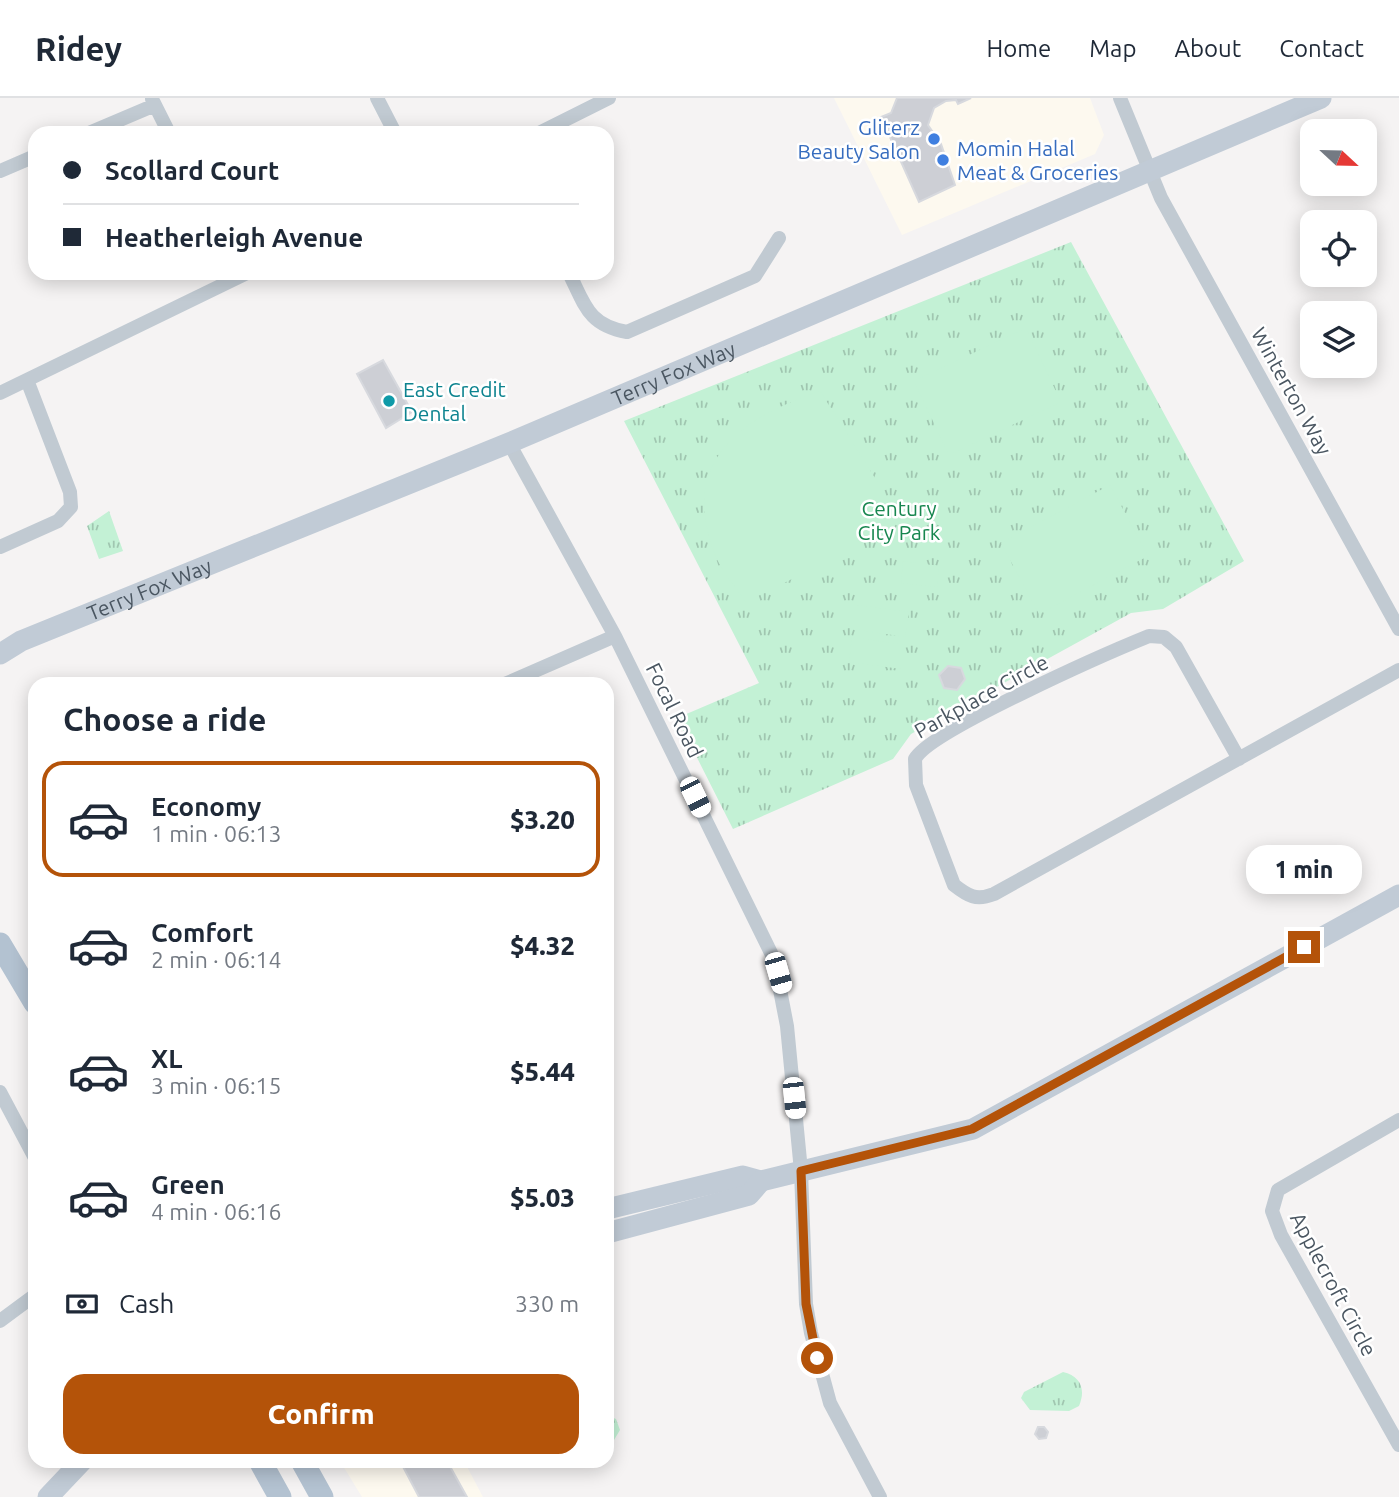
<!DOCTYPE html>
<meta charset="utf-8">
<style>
:root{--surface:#fff;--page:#f2f2f3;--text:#1f2937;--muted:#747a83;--line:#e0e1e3;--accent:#b45309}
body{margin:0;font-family:Ubuntu,sans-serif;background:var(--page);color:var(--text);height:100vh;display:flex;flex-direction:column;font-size:26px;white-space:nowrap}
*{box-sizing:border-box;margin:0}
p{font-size:23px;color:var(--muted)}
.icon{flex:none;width:38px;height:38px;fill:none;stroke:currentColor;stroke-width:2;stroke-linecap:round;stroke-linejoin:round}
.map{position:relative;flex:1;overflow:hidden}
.drawer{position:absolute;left:28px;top:579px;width:586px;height:791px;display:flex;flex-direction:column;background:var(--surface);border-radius:21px;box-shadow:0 4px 18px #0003}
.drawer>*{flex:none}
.guide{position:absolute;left:28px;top:28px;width:586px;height:154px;border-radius:21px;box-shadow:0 4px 18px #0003;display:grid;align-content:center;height:154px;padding:0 35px;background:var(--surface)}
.needle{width:46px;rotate:112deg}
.fabs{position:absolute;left:1300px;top:21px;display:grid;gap:14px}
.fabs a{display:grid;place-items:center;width:77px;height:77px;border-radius:14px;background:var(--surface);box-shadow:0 4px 18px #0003;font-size:35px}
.end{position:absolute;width:32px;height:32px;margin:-16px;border:9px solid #b45309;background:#fff;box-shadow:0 0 0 4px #fff}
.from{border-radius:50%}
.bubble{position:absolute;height:49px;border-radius:21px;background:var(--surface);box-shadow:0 4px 18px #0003;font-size:23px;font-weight:800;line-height:49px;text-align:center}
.car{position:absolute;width:21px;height:42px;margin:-21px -10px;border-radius:9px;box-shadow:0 0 5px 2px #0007;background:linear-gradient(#fff 24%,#345 0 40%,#fff 0 76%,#345 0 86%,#fff 0)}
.guide b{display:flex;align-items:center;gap:24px;height:66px;font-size:26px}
.guide b+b{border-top:2px solid var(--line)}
.guide i{width:18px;height:18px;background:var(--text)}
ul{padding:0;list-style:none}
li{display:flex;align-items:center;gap:21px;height:116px;margin:0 14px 10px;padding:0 21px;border:4px solid transparent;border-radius:21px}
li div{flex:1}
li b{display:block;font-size:26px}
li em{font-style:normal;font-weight:800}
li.on{border-color:var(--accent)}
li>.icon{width:63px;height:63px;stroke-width:1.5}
h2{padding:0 35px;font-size:32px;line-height:84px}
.pay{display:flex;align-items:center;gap:18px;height:77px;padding:0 35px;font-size:26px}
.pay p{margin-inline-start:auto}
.primary-button{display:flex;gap:14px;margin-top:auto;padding:14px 35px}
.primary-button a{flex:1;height:80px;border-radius:21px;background:var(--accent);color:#fff;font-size:28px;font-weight:800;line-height:80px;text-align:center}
header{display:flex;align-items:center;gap:42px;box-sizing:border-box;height:98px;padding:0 35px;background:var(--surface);border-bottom:2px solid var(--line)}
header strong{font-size:33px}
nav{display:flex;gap:38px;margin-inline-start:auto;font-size:24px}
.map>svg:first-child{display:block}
.commercial{fill:#fdf9ef}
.grass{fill:url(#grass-tufts)}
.garden{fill:#c3f1d5}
.building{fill:#cdcfd5;stroke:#d7d9de;stroke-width:2}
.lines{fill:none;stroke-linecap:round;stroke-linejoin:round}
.street{stroke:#c1cad2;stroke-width:14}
.secondary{stroke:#c1cbd6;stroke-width:21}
.primary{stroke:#b3c2d1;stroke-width:23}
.route{stroke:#b45309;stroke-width:9}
.shop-dot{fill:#3f7fe0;stroke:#fff;stroke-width:2.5}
.culture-dot{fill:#0f9aa8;stroke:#fff;stroke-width:2.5}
.labels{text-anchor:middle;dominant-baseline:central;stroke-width:5;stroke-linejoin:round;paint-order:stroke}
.shop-label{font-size:21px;fill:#366cbe;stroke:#fff;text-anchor:end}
.street-label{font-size:21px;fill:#4a5661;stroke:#fff}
.culture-label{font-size:21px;fill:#0d838f;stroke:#fff;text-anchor:start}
.park-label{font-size:21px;fill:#17864f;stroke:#fff}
</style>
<header>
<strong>Ridey</strong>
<nav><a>Home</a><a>Map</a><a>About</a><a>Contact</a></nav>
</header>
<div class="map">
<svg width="1399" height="1399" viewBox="0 0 1399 1399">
<defs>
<pattern id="grass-tufts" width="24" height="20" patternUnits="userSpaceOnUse" patternTransform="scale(1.75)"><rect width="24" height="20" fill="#c3f1d5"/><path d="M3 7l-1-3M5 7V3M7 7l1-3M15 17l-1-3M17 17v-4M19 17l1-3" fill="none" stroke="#a0c6b0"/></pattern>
</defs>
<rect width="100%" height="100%" fill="#f5f3f3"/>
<path class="commercial" d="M 834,0 L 1090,0 L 1104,37 L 1095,56 L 902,137 Z
M 340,1363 L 464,1363 L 483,1399 L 362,1399 Z"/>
<path class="grass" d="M 1071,144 L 1244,463 L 1163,511 L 1131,515 L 911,636 L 893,661 L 733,731 L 677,620 L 759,585 L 624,323 Z
M 109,413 L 123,453 L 99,461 L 87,428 Z
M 1063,1274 C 1081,1278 1086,1292 1079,1308 L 1069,1313 L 1030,1312 L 1021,1300 L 1024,1294 Z
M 607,1317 L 616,1321 L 620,1332 L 614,1342 L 607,1344 Z"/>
<path class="garden" d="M 1026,230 L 1061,304 L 949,357 L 914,283 Z
M 820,293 L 899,418 L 894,430 L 746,504 C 736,489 720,472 714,454 C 680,362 741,320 820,293 Z
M 1110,387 L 1148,458 L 1039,516 L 1001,445 Z
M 903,463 L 939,468 L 937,489 L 901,485 Z
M 857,507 L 909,514 L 905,539 L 853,531 Z
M 852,539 L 905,547 L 901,571 L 849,564 Z"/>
<path class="building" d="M 897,0 L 971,0 L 958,6 L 956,2 L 946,3 L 934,10 L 928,27 L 941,46 L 955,87 L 919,104 L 881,19 L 891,15 Z
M 383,262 L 412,314 L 386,330 L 357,276 Z
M 948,568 L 961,570 L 965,581 L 957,592 L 944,590 L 939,577 Z
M 1038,1329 L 1044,1329 L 1048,1334 L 1046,1340 L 1039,1341 L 1035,1336 Z
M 400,1363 L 447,1363 L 467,1399 L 419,1399 Z"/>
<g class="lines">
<path class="street" d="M 377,0 L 395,35
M 1120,0 L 1161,100 L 1399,531
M 152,1 L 169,35
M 89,35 L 155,7
M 539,35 L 609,0
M 0,73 L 35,58
M 569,175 C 585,207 588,227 627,234 L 755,178 L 779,140
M 0,295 L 247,175
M 509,345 L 615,538 L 774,861 L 787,928 L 801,1073 L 806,1206 L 811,1235 L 830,1305 L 880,1399
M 0,449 L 58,423 L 71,409 L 70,394 L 27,282
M 505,586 L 615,538
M 1239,661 L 1176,549 L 1164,539 L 1149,538 C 1112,553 929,633 915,661 L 916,687 L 954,787 C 968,798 976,803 994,796 L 1399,572
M 0,994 L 35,1060
M 1399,1022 L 1278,1092 L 1272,1113 L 1281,1137 L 1399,1347
M 0,1223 L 35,1197"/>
<g class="secondary">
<path id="s1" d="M 0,556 L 21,543 L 509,345 L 1321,0"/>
<path d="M 607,1111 L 743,1078 L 761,1083 L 973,1031 L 1399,797"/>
<path d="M 607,1135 L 749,1097 L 761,1083"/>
<path d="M 48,1399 L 82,1363"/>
</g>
<path class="primary" d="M 0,846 L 35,905
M 260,1363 L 280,1399
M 302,1363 L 322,1399"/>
</g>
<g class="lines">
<path class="route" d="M 817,1260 L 806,1206 L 801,1073 L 972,1031 L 1304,849"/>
</g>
<g class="shop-dot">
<circle cx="934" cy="41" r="7"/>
<circle cx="943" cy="62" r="7"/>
</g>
<circle class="culture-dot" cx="389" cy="303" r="7"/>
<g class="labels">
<g class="shop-label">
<text x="920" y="29">Gliterz<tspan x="920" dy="24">Beauty Salon</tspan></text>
<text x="957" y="50" text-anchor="start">Momin Halal<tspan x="957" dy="24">Meat &amp; Groceries</tspan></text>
</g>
<g class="street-label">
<text stroke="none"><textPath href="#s1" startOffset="730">Terry Fox Way</textPath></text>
<text transform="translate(1292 293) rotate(61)">Winterton Way</text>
<text stroke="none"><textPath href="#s1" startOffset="163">Terry Fox Way</textPath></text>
<text transform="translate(981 598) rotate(-29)">Parkplace Circle</text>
<text transform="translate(675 612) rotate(64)">Focal Road</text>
<text transform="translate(1334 1186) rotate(62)">Applecroft Circle</text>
</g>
<g class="culture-label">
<text x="403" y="291">East Credit<tspan x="403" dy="24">Dental</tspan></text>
</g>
<g class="park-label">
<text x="899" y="410">Century<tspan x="899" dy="24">City Park</tspan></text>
</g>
</g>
</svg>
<div class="fabs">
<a><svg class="needle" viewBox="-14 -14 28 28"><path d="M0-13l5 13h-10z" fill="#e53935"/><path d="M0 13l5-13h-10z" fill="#747a83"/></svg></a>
<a><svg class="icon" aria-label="locate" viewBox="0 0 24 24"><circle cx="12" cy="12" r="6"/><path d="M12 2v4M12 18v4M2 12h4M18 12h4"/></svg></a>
<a><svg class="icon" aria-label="layers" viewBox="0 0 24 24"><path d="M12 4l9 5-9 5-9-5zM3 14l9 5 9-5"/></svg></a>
</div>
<i class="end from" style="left:817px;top:1260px"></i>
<i class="end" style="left:1304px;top:849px"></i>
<div class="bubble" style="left:1246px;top:747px;width:116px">1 min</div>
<i class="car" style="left:695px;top:699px;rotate:154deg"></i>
<i class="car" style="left:778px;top:875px;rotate:164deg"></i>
<i class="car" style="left:794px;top:1000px;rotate:174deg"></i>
<div class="guide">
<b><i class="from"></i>Scollard Court</b>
<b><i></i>Heatherleigh Avenue</b>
</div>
<section class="drawer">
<h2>Choose a ride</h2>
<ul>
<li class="on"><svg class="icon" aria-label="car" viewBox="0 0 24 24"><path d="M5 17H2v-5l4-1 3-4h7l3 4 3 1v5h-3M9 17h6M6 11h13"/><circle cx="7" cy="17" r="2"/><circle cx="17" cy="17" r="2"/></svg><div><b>Economy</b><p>1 min · 06:13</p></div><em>$3.20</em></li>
<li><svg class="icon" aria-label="car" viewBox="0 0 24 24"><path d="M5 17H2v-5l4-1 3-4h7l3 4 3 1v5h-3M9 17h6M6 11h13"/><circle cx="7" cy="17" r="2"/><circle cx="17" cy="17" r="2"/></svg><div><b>Comfort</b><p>2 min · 06:14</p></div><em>$4.32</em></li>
<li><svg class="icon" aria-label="car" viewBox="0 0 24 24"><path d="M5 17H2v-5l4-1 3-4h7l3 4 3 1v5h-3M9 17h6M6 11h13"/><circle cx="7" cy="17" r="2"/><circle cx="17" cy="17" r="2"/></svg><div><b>XL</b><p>3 min · 06:15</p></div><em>$5.44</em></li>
<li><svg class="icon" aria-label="car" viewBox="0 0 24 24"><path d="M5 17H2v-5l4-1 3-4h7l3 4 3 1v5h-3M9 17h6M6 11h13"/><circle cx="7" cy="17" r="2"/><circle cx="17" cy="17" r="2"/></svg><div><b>Green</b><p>4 min · 06:16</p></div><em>$5.03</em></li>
</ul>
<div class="pay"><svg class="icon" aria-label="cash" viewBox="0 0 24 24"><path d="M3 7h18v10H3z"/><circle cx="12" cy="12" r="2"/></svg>Cash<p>330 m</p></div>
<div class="primary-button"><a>Confirm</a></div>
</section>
</div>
